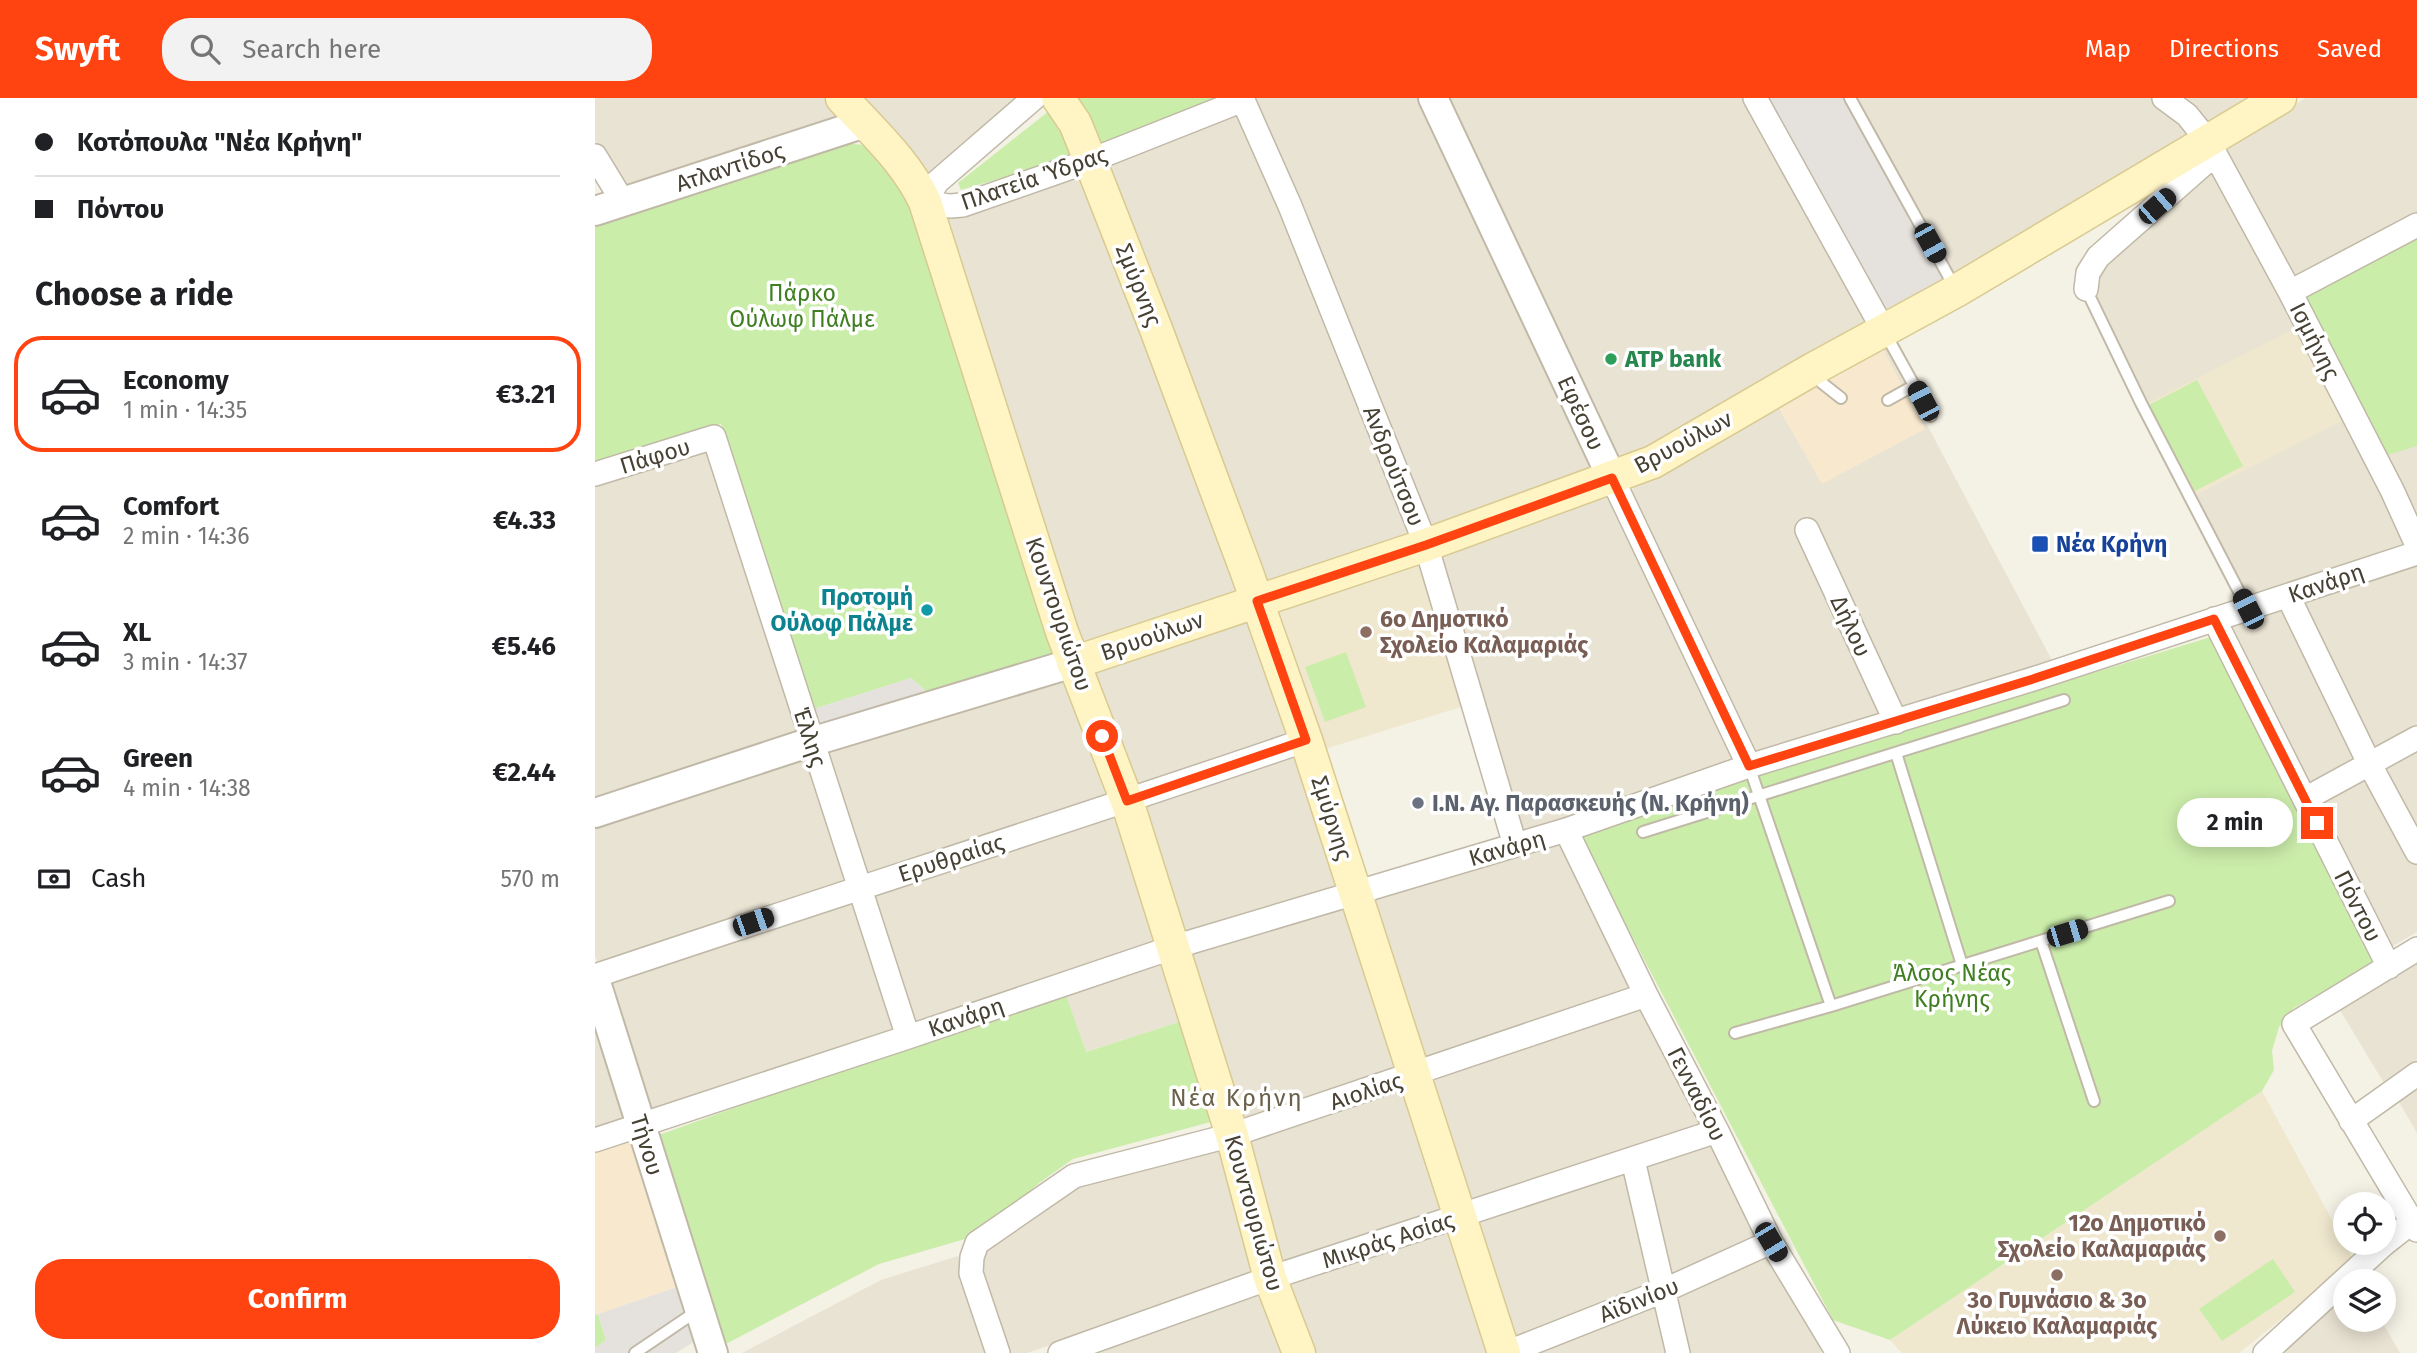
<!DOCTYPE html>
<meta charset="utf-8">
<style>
:root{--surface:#fff;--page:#f2f2f2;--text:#202124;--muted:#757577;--line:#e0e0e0;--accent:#ff4311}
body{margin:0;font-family:"Fira Sans",sans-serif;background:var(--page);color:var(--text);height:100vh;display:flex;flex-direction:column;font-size:26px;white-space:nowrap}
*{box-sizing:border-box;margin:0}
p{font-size:23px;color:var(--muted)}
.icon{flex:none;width:38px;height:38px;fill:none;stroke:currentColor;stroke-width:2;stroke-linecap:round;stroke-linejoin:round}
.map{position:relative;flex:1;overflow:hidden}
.side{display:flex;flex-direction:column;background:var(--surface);width:595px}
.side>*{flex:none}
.hud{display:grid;align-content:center;height:154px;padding:0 35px;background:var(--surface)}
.buttons{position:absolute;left:1738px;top:1094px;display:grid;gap:14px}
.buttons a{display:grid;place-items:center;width:63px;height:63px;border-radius:50%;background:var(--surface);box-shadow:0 4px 18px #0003;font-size:35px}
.end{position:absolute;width:32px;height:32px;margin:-16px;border:9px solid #ff4311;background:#fff;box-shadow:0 0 0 4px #fff}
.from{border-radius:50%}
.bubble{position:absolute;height:49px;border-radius:24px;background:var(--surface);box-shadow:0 4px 18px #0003;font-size:23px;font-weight:700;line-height:49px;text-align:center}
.car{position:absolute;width:21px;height:42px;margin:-21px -10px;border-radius:9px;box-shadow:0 0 5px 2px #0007;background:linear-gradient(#222 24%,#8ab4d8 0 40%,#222 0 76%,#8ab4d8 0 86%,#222 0)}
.hud b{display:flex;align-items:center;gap:24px;height:66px;font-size:26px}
.hud b+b{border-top:2px solid var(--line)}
.hud i{width:18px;height:18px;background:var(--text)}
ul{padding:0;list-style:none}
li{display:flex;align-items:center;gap:21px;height:116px;margin:0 14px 10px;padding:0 21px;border:4px solid transparent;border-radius:28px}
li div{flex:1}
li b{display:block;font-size:26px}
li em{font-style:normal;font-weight:700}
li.active{border-color:var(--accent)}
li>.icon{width:63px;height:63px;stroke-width:1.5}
h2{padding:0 35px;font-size:32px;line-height:84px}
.pay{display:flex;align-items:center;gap:18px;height:77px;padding:0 35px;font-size:26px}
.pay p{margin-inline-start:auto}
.primary-button{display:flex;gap:14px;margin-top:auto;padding:14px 35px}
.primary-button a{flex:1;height:80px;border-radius:28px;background:var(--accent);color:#fff;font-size:28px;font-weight:700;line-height:80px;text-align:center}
header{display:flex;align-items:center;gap:42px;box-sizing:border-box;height:98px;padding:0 35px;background:var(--accent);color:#fff}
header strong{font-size:33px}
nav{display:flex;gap:38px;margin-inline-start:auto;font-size:24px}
.search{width:490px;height:63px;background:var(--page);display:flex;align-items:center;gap:18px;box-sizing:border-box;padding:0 24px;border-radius:28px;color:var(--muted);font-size:26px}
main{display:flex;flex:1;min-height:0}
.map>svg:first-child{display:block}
.residential{fill:#e9e3d3}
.commercial{fill:#f8e9ce}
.education{fill:#efe7ce}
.green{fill:#cbedaa}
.parking{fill:#e5e2de}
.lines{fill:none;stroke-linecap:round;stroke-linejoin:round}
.service-casing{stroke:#c1b9a7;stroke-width:14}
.minor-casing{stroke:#c1b9a7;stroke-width:26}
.tertiary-casing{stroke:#c1b9a7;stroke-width:32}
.secondary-casing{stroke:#d8ca90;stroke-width:35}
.service{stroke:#fff;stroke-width:10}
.minor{stroke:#fff;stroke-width:23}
.tertiary{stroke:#fff;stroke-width:28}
.secondary{stroke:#fff4c4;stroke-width:32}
.route{stroke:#ff4311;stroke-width:9}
.leisure-dot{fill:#2e9e5b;stroke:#fff;stroke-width:2.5}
.transit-dot{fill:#1a4fb4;stroke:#fff;stroke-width:2.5}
.culture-dot{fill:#0f9aa8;stroke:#fff;stroke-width:2.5}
.education-dot{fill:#8d6e63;stroke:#fff;stroke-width:2.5}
.worship-dot{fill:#6b7280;stroke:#fff;stroke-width:2.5}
.labels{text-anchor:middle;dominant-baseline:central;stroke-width:7;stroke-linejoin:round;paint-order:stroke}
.street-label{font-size:23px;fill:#474134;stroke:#fff}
.park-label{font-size:23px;fill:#3f7f22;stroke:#fff}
.leisure-label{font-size:23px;font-weight:bold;fill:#27864d;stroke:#fff;text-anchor:start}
.transit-label{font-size:23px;font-weight:bold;fill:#164399;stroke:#fff;text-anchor:start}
.culture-label{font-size:23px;font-weight:bold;fill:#0d838f;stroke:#fff;text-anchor:end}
.education-label{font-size:23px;font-weight:bold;fill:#785e54;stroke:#fff;text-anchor:start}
.worship-label{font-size:23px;font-weight:bold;fill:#5b616d;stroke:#fff;text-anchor:start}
.neighbourhood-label{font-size:24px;letter-spacing:2px;fill:#6b604a;stroke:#fff}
</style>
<header>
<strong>Swyft</strong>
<div class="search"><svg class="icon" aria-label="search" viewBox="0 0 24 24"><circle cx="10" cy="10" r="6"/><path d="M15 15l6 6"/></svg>Search here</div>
<nav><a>Map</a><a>Directions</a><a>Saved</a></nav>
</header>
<main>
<section class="side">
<div class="hud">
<b><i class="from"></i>Κοτόπουλα &quot;Νέα Κρήνη&quot;</b>
<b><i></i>Πόντου</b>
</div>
<h2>Choose a ride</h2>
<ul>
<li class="active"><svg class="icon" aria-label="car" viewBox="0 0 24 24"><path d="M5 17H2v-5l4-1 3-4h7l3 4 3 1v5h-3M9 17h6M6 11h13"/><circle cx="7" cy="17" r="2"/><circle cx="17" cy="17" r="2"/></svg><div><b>Economy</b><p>1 min · 14:35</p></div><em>€3.21</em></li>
<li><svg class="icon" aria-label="car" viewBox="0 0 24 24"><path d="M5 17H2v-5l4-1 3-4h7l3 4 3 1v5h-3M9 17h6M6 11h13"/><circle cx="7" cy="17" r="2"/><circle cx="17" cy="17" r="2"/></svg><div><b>Comfort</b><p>2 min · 14:36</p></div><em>€4.33</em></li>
<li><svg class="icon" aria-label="car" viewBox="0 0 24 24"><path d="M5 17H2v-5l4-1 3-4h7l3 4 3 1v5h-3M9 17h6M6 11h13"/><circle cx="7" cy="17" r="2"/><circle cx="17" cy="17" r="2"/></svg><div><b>XL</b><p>3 min · 14:37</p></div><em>€5.46</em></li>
<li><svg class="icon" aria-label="car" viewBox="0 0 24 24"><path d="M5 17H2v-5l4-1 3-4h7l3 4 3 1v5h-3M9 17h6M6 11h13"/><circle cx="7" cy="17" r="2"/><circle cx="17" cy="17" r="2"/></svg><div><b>Green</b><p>4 min · 14:38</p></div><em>€2.44</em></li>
</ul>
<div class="pay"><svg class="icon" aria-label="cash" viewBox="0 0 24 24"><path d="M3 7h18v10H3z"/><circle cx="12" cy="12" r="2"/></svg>Cash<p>570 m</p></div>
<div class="primary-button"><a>Confirm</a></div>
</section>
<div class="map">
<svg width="1822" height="1255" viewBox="0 0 1822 1255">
<rect width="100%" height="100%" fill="#f4f1e5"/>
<path class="residential" d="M 0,0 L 233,0 L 253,22 L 33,96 L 0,43 Z
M 261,0 L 427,0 L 332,80 Z
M 653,0 L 828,0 L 1005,375 L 833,442 Z
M 844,0 L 1152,0 L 1276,226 L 1019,373 Z
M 1261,0 L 1560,0 L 1594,28 L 1591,38 L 1360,181 Z
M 1577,0 L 1657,0 L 1614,25 L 1605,23 Z
M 1710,0 L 1822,0 L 1822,834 L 1791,852 L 1623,523 L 1658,511 L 1493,191 L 1499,177 L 1626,56 Z
M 644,10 L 821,440 L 666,492 L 505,65 Z
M 489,74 L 657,501 L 483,559 L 348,120 Z
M 1287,242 L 1460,568 L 1158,660 L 1031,395 Z
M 112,352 L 208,639 L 0,709 L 0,387 Z
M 1012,391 L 1145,665 L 926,739 L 839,451 Z
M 657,511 L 704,637 L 539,694 L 492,568 Z
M 477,573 L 523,700 L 268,779 L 225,648 Z
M 215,647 L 259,786 L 4,869 L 0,858 L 0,720 Z
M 705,652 L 751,790 L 586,835 L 544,707 Z
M 525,712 L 570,842 L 317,933 L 274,792 Z
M 967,743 L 1040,894 L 822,965 L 773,800 Z
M 260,798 L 308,935 L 52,1016 L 9,881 Z
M 755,802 L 808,971 L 641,1028 L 590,849 Z
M 572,853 L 593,921 L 490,954 L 469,892 Z
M 1822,866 L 1822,962 L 1789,985 L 1745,912 Z
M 0,902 L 37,1021 L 0,1034 Z
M 1047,905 L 1114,1030 L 868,1109 L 827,981 Z
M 1822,982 L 1822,1035 L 1800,997 Z
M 810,989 L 855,1113 L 681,1171 L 646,1041 Z
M 1119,1040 L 1170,1140 L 1072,1184 L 1045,1066 Z
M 630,1049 L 666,1175 L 432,1255 L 411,1255 L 385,1175 L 392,1149 L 484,1087 Z
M 1033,1072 L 1062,1189 L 913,1248 L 872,1121 Z
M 859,1128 L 902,1251 L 891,1255 L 711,1255 L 684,1186 Z
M 1175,1153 L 1230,1250 L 1225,1255 L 1094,1255 L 1081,1198 Z
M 363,1158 L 395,1255 L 147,1255 L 286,1182 Z
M 1750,1188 L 1750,1222 L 1786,1222 L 1805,1255 L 1678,1255 Z
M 671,1193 L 695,1255 L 497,1255 Z
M 1059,1209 L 1071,1255 L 937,1255 Z"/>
<path class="commercial" d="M 1285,246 L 1330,331 L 1227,386 L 1183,309 Z
M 38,1041 L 85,1188 L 0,1217 L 0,1055 Z"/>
<path class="education" d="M 1705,228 L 1753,320 L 1599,398 L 1551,306 Z
M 827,460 L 872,607 L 730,651 L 682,505 Z
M 1667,993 L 1759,1163 L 1644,1255 L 1307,1255 L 1295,1242 Z"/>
<path class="green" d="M 483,0 L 637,0 L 504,50 L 496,25 Z
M 454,13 L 482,58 L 366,92 L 363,85 Z
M 250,45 L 278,48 L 321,99 L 461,556 L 332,594 L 316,580 L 219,611 L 126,326 L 0,365 L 0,124 Z
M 1822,137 L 1822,348 L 1786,359 L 1708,199 Z
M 1602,282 L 1648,368 L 1600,393 L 1554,307 Z
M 1619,538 L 1784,862 L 1699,910 L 1684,929 L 1677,953 L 1679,972 L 1667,993 L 1295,1242 L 1238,1222 L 984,737 L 1185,671 Z
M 751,554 L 771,609 L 730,624 L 710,569 Z
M 469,892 L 491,954 L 593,921 L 623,1022 L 478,1061 L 444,1085 L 410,1117 L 370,1141 L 284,1166 L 125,1249 L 61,1038 Z
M 1678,1161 L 1700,1194 L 1627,1243 L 1604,1211 Z
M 3,1216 L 11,1242 L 0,1250 L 0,1217 Z"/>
<path class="parking" d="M 1164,0 L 1250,0 L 1354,187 L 1287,224 Z
M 316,580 L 332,594 L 225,628 L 219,611 Z
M 85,1188 L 103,1241 L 81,1255 L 0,1255 L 0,1250 L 11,1242 L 3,1216 Z"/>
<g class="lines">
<g class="service-casing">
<path id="service" d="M 1255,0 L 1360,190
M 1491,191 L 1546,305 L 1653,511
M 1290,235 L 1336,318
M 1220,274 L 1227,285 L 1246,300
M 1293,302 L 1320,287
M 1301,655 L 1367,867
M 1154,668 L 1236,908
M 1048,734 L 1469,602
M 1446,843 L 1499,1003
M 1140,935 L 1236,908 L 1574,803
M 40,1255 L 102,1213"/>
</g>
<g class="minor-casing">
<path id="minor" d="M 439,0 L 342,84 L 330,104 L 355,108 L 368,107 L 494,63 L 648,2
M 647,0 L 695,108 L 831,447 L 920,747
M 1160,0 L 1289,233
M 1569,0 L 1592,17 L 1613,43 L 1695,194 L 1797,392 L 1822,447
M 0,58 L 28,104
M 1491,191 L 1493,175 L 1503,159 L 1620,56
M 1695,194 L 1822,127
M 0,376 L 119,339 L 313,939
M 1017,380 L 1154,668
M 1212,432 L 1301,624
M 1693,498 L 1774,665 L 1822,754
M 1619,521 L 1794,869
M 1710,701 L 1822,640
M 971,732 L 1051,897 L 1122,1033 L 1176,1144 L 1243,1255
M 1822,851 L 1699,926 L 1822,1132
M 0,878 C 237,798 475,723 711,642
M 1756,1023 L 1822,976
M 0,1042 L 313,939 L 579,849 L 971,732 L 1154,668 L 1438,581 L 1822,455
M 1038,1062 L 1083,1255
M 403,1255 L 376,1175 L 377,1159 L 382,1145 L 479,1078 L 637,1037 L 1051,897
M 465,1255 L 675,1180 L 1122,1033
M 911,1255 L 1068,1193 L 1176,1144
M 1670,1255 L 1789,1146 L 1817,1124"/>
</g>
<g class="tertiary-casing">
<path id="tertiary" d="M 838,0 L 1017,380
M 0,113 L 270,25
M 0,715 L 216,644 L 478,565
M 0,881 L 118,1255"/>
</g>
<g class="secondary-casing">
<path id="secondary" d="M 247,0 C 277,33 311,63 330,104 L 467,534 L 532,703 L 637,1037 L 675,1180 L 704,1255
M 463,0 L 480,25 L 487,42 L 561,231 L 651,472 L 711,642 L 909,1255
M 478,565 L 831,447 L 1058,364 L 1218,271 L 1361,193 L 1685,0"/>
</g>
<use href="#service" class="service"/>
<use href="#minor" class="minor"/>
<use href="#tertiary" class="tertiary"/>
<use href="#secondary" class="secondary"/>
</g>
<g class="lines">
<path class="route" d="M 507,638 L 532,703 L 711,642 L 662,503 L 831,447 L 1017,380 L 1154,668 L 1438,581 L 1619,521 L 1722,725"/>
</g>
<circle class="leisure-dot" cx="1016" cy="261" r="7"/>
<rect class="transit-dot" x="1436" y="437" width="18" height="18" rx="3.5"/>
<circle class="culture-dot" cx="332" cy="512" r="7"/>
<g class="education-dot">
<circle cx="771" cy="534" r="7"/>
<circle cx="1625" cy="1138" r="7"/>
<circle cx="1462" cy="1177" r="7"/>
</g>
<circle class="worship-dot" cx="823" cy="705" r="7"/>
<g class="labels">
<g class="street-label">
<text transform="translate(135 69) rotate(-18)">Ατλαντίδος</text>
<text transform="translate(439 80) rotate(-19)">Πλατεία Ύδρας</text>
<text transform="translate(544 187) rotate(68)">Σμύρνης</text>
<text transform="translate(1720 243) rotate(63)">Ισμήνης</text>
<text transform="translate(986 315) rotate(65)">Εφέσου</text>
<text transform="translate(1088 344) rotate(-28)">Βρυούλων</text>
<text transform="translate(60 358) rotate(-17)">Πάφου</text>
<text transform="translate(799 368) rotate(68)">Ανδρούτσου</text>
<text transform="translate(1731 485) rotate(-19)">Κανάρη</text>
<text transform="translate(464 516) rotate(71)">Κουντουριώτου</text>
<text transform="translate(1256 528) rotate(65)">Δήλου</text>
<text transform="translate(557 538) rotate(-19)">Βρυούλων</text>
<text transform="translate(215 639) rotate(72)">Έλλης</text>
<text transform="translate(737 720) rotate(72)">Σμύρνης</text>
<text transform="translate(912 750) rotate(-16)">Κανάρη</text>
<text transform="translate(356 760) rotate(-18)">Ερυθραίας</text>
<text transform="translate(1763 808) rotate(63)">Πόντου</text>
<text transform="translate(371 919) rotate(-19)">Κανάρη</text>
<text transform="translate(771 993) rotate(-18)">Αιολίας</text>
<text transform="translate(1102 996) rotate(63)">Γενναδίου</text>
<text transform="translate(52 1047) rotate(73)">Τήνου</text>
<text transform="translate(659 1115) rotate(74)">Κουντουριώτου</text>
<text transform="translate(793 1142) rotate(-18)">Μικράς Ασίας</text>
<text transform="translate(1044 1202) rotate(-22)">Αϊδινίου</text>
</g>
<g class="park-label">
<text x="207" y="195">Πάρκο<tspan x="207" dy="26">Ούλωφ Πάλμε</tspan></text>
<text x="1357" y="875">Άλσος Νέας<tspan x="1357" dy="26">Κρήνης</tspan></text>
</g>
<g class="leisure-label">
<text x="1030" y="261">ATP bank</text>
</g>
<g class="transit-label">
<text x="1461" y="446">Νέα Κρήνη</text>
</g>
<g class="culture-label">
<text x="318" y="499">Προτομή<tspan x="318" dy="26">Ούλοφ Πάλμε</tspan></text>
</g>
<g class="education-label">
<text x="785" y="521">6ο Δημοτικό<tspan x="785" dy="26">Σχολείο Καλαμαριάς</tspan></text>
<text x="1611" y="1125" text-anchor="end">12ο Δημοτικό<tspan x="1611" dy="26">Σχολείο Καλαμαριάς</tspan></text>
<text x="1462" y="1202" text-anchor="middle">3ο Γυμνάσιο &amp; 3ο<tspan x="1462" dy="26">Λύκειο Καλαμαριάς</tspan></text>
</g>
<g class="worship-label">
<text x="837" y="705">Ι.Ν. Αγ. Παρασκευής (Ν. Κρήνη)</text>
</g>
<g class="neighbourhood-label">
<text x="642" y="1000">Νέα Κρήνη</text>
</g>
</g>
</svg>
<div class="buttons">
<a><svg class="icon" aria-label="locate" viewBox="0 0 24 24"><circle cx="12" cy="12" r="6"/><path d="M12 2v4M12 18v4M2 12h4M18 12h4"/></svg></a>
<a><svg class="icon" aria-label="layers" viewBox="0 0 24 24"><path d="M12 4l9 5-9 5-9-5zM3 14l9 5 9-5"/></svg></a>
</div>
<i class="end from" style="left:507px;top:638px"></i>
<i class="end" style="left:1722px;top:725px"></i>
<div class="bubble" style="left:1582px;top:700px;width:116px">2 min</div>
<i class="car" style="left:1562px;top:108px;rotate:49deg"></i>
<i class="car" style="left:1335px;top:145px;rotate:151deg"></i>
<i class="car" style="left:1328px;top:303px;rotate:332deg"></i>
<i class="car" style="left:1653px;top:511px;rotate:333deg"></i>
<i class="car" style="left:158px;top:824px;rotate:71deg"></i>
<i class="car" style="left:1472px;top:835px;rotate:73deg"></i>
<i class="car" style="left:1176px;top:1144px;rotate:149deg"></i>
</div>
</main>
